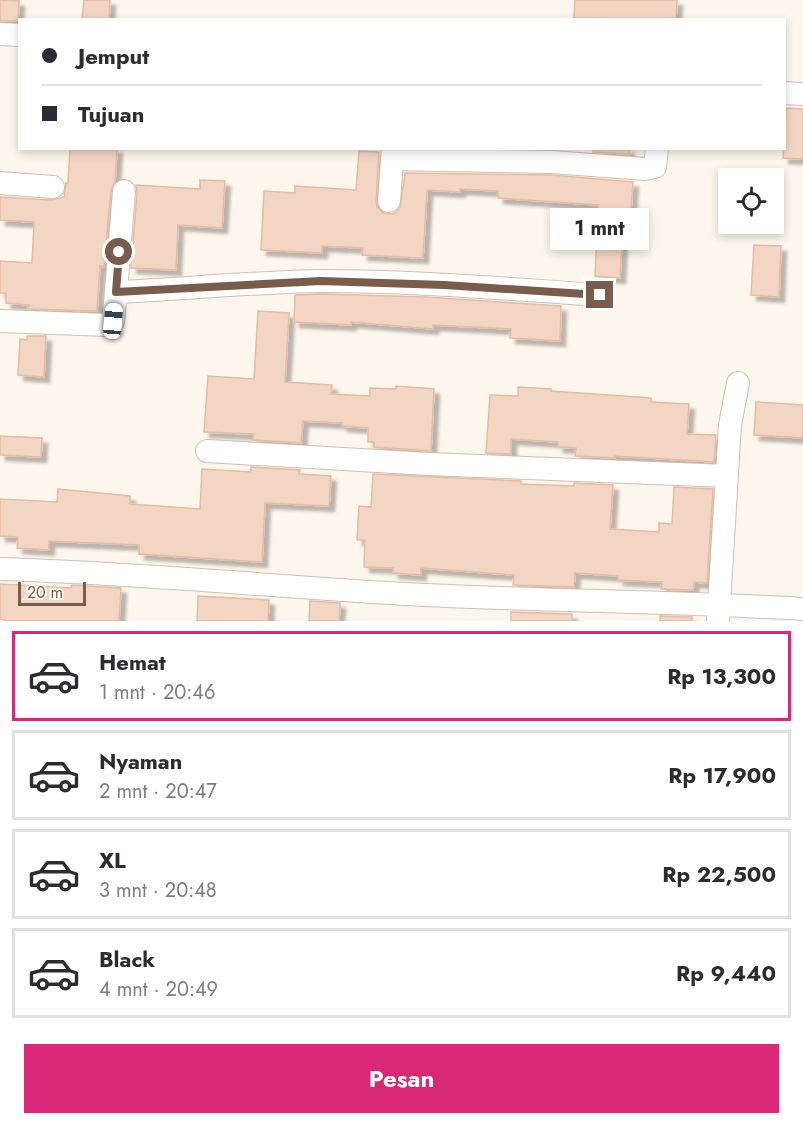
<!DOCTYPE html>
<html lang="id">
<meta charset="utf-8">
<style>
:root{--surface:#fff;--page:#f2f2f3;--text:#2b2b33;--muted:#7c7c81;--line:#e1e1e2;--accent:#db2777}
body{margin:0;font-family:Jost,sans-serif;background:var(--page);color:var(--text);height:100vh;display:flex;flex-direction:column;font-size:22px;white-space:nowrap}
*{box-sizing:border-box;margin:0}
p{font-size:20px;color:var(--muted)}
.icon{flex:none;width:33px;height:33px;fill:none;stroke:currentColor;stroke-width:2;stroke-linecap:round;stroke-linejoin:round}
.map{position:relative;height:621px;overflow:hidden}
.side{display:flex;flex-direction:column;background:var(--surface);flex:1}
.side>*{flex:none}
.guide{position:absolute;left:18px;top:18px;width:768px;height:132px;border-radius:0px;box-shadow:0 3px 9px #0003;display:grid;align-content:center;height:132px;padding:0 24px;background:var(--surface)}
.controls{position:absolute;left:718px;top:168px;display:grid;gap:12px}
.controls a{display:grid;place-items:center;width:66px;height:66px;border-radius:0px;background:var(--surface);box-shadow:0 3px 9px #0003;font-size:30px}
.scale{position:absolute;left:18px;bottom:15px;width:68px;box-sizing:border-box;padding-left:6px;border:3px solid #7a5c4d;border-top:0;font-size:16px;line-height:21px;white-space:nowrap;color:#7a5c4d;-webkit-text-stroke:4px #fffaf3;paint-order:stroke}
.end{position:absolute;width:27px;height:27px;margin:-14px;border:8px solid #7a5c4d;background:#fff;box-shadow:0 0 0 3px #fff}
.from{border-radius:50%}
.bubble{position:absolute;height:42px;border-radius:0px;background:var(--surface);box-shadow:0 3px 9px #0003;font-size:20px;font-weight:700;line-height:42px;text-align:center}
.car{position:absolute;width:18px;height:36px;margin:-18px -9px;border-radius:8px;box-shadow:0 0 4px 2px #0007;background:linear-gradient(#fff 24%,#345 0 40%,#fff 0 76%,#345 0 86%,#fff 0)}
.guide b{display:flex;align-items:center;gap:21px;height:57px;font-size:22px}
.guide b+b{border-top:2px solid var(--line)}
.guide i{width:15px;height:15px;background:var(--text)}
ul{padding:10px 0 0;list-style:none}
li{display:flex;align-items:center;gap:18px;height:90px;margin:0 12px 9px;padding:0 12px;border:3px solid var(--line);border-radius:0px}
li div{flex:1}
li b{display:block;font-size:22px}
li em{font-style:normal;font-weight:700}
li.on{border-color:var(--accent)}
li>.icon{width:54px;height:54px;stroke-width:1.5}
.primary-button{display:flex;gap:12px;margin-top:auto;padding:12px 24px}
.primary-button a{flex:1;height:69px;border-radius:0px;background:var(--accent);color:#fff;font-size:24px;font-weight:700;line-height:69px;text-align:center}
.map>svg:first-child{display:block}
.building{fill:#f3d5c3;stroke:#e6bba3;stroke-width:1.5;filter:url(#shadow)}
.lines{fill:none;stroke-linecap:round;stroke-linejoin:round}
.minor-casing{stroke:#d1beb0;stroke-width:24}
.minor{stroke:#fff;stroke-width:22}
.route{stroke:#7a5c4d;stroke-width:8}
</style>
<div class="map">
<svg width="803" height="621" viewBox="0 0 803 621">
<defs>
<filter id="shadow"><feDropShadow dx="5.5" dy="5.5" stdDeviation="1.5" flood-color="#0004"/></filter>
</defs>
<rect width="100%" height="100%" fill="#fdf6ec"/>
<path class="building" d="M 0,0 L 19,1 L 18,21 L 0,21 Z
M 84,0 L 110,0 L 109,20 L 82,20 Z
M 575,0 L 677,0 L 676,20 L 574,18 Z
M 786,108 L 803,109 L 803,159 L 783,158 Z
M 70,148 L 117,148 L 115,182 L 111,190 L 104,267 L 100,266 L 97,311 L 28,309 L 29,305 L 6,303 L 6,293 L 0,293 L 0,261 L 32,263 L 34,222 L 0,220 L 0,197 L 52,200 L 64,197 L 66,183 L 68,183 Z
M 593,148 L 629,148 L 629,154 L 593,152 Z
M 359,151 L 379,152 L 376,201 L 377,207 L 382,212 L 387,214 L 395,213 L 400,208 L 405,173 L 551,175 L 633,182 L 630,225 L 623,224 L 620,278 L 595,276 L 598,205 L 498,198 L 498,191 L 460,189 L 460,192 L 427,190 L 423,258 L 362,255 L 363,248 L 322,246 L 322,253 L 261,250 L 264,191 L 295,193 L 295,186 L 356,190 Z
M 200,180 L 225,181 L 222,228 L 178,225 L 176,270 L 131,268 L 137,192 L 136,185 L 200,189 Z
M 754,245 L 781,246 L 779,297 L 751,295 Z
M 322,294 L 426,297 L 561,306 L 560,341 L 510,338 L 511,329 L 433,325 L 433,329 L 351,322 L 351,325 L 294,322 L 295,295 Z
M 258,311 L 289,313 L 285,382 L 332,385 L 331,394 L 370,396 L 370,388 L 396,389 L 396,386 L 434,389 L 431,451 L 374,447 L 374,442 L 368,442 L 368,428 L 342,426 L 342,423 L 303,421 L 301,443 L 253,440 L 253,434 L 204,432 L 208,376 L 254,379 Z
M 27,336 L 46,336 L 44,377 L 18,375 L 20,339 L 27,340 Z
M 518,387 L 551,389 L 551,391 L 651,398 L 651,402 L 689,404 L 687,434 L 716,435 L 714,462 L 615,456 L 615,458 L 575,456 L 576,448 L 558,447 L 558,442 L 511,439 L 511,454 L 486,453 L 490,395 L 518,396 Z
M 756,402 L 803,405 L 803,438 L 754,435 Z
M 0,436 L 42,438 L 41,457 L 0,455 Z
M 251,467 L 300,470 L 299,474 L 331,476 L 329,506 L 265,503 L 262,562 L 139,554 L 139,545 L 49,541 L 49,550 L 17,548 L 18,537 L 0,536 L 0,499 L 57,502 L 58,489 L 130,496 L 130,504 L 200,509 L 202,469 L 251,472 Z
M 373,474 L 521,481 L 521,484 L 574,486 L 574,483 L 613,485 L 610,529 L 659,532 L 659,523 L 672,524 L 674,487 L 713,489 L 707,583 L 694,582 L 693,590 L 661,589 L 662,582 L 618,580 L 618,576 L 575,573 L 574,587 L 513,585 L 514,575 L 421,568 L 421,575 L 393,573 L 393,568 L 364,567 L 365,540 L 357,540 L 359,506 L 371,507 Z
M 0,584 L 71,588 L 72,585 L 121,588 L 119,621 L 9,621 L 0,619 Z
M 198,596 L 269,600 L 268,621 L 197,621 Z
M 310,601 L 340,603 L 339,621 L 309,621 Z
M 511,612 L 572,614 L 572,621 L 511,621 Z
M 660,616 L 692,617 L 692,621 L 660,621 Z"/>
<g class="lines">
<g class="minor-casing">
<path id="minor" d="M 0,34 L 20,35
M 784,93 L 803,94
M 392,159 L 552,162 L 645,169 L 655,167 L 657,148
M 0,183 L 53,187
M 389,201 L 393,148
M 116,292 L 124,191
M 0,321 L 107,325 L 113,321 L 116,292 C 185,289 253,282 322,281 C 415,281 508,289 600,295
M 207,451 L 428,464 L 727,476
M 0,569 C 135,573 269,586 404,594 C 537,601 670,601 803,609
M 718,621 L 730,425 L 738,383"/>
</g>
<use href="#minor" class="minor"/>
</g>
<g class="lines">
<path class="route" d="M 119,252 L 116,292 L 321,281 L 444,285 L 600,295"/>
</g>
</svg>
<div class="controls">
<a><svg class="icon" aria-label="locate" viewBox="0 0 24 24"><circle cx="12" cy="12" r="6"/><path d="M12 2v4M12 18v4M2 12h4M18 12h4"/></svg></a>
</div>
<div class="scale">20 m</div>
<i class="end from" style="left:119px;top:252px"></i>
<i class="end" style="left:600px;top:295px"></i>
<div class="bubble" style="left:550px;top:208px;width:99px">1 mnt</div>
<i class="car" style="left:113px;top:321px;rotate:5deg"></i>
<div class="guide">
<b><i class="from"></i>Jemput</b>
<b><i></i>Tujuan</b>
</div>
</div>
<section class="side">
<ul>
<li class="on"><svg class="icon" aria-label="car" viewBox="0 0 24 24"><path d="M5 17H2v-5l4-1 3-4h7l3 4 3 1v5h-3M9 17h6M6 11h13"/><circle cx="7" cy="17" r="2"/><circle cx="17" cy="17" r="2"/></svg><div><b>Hemat</b><p>1 mnt · 20:46</p></div><em>Rp 13,300</em></li>
<li><svg class="icon" aria-label="car" viewBox="0 0 24 24"><path d="M5 17H2v-5l4-1 3-4h7l3 4 3 1v5h-3M9 17h6M6 11h13"/><circle cx="7" cy="17" r="2"/><circle cx="17" cy="17" r="2"/></svg><div><b>Nyaman</b><p>2 mnt · 20:47</p></div><em>Rp 17,900</em></li>
<li><svg class="icon" aria-label="car" viewBox="0 0 24 24"><path d="M5 17H2v-5l4-1 3-4h7l3 4 3 1v5h-3M9 17h6M6 11h13"/><circle cx="7" cy="17" r="2"/><circle cx="17" cy="17" r="2"/></svg><div><b>XL</b><p>3 mnt · 20:48</p></div><em>Rp 22,500</em></li>
<li><svg class="icon" aria-label="car" viewBox="0 0 24 24"><path d="M5 17H2v-5l4-1 3-4h7l3 4 3 1v5h-3M9 17h6M6 11h13"/><circle cx="7" cy="17" r="2"/><circle cx="17" cy="17" r="2"/></svg><div><b>Black</b><p>4 mnt · 20:49</p></div><em>Rp 9,440</em></li>
</ul>
<div class="primary-button"><a>Pesan</a></div>
</section>
